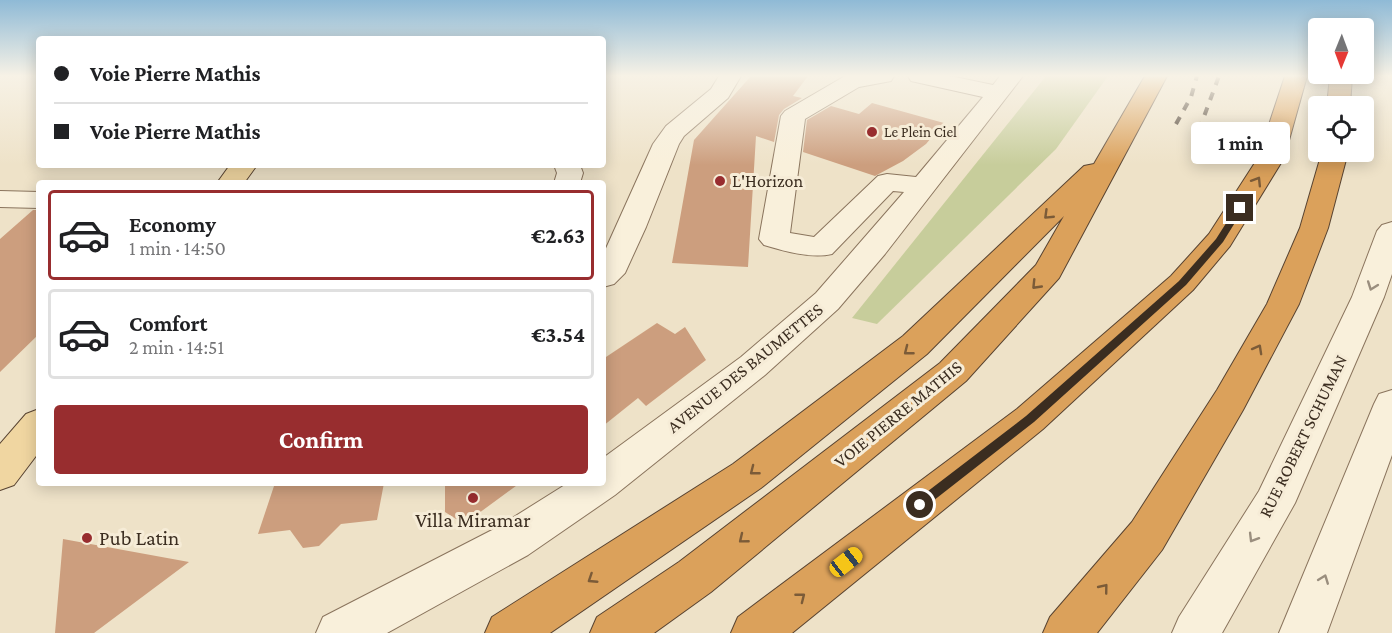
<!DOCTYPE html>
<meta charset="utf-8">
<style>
:root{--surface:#fff;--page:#f2f2f2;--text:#202124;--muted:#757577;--line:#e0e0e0;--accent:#982d2f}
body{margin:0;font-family:"Crimson Pro",serif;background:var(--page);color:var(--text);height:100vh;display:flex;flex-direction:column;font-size:22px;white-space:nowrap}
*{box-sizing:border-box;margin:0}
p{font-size:20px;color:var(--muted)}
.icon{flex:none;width:33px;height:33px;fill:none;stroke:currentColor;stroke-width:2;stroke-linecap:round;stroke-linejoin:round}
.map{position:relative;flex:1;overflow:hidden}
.sheet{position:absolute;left:36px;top:180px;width:570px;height:306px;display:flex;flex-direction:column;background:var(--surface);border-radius:6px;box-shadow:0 3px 15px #0003}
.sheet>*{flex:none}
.hud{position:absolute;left:36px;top:36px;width:570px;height:132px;border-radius:6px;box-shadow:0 3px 15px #0003;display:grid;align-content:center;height:132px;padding:0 18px;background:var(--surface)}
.needle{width:39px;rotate:181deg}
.fabs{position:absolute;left:1308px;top:18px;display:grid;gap:12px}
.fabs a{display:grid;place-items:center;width:66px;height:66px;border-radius:6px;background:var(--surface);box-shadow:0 3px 15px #0003;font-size:30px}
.end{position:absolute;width:27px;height:27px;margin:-14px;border:8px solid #3b2d20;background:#fff;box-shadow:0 0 0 3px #fff}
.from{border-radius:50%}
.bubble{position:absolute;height:42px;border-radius:6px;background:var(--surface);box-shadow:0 3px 15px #0003;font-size:20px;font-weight:700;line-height:42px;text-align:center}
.car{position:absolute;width:18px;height:36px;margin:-18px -9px;border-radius:8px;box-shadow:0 0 4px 2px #0007;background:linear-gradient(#f5c518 24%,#345 0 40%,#f5c518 0 76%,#345 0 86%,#f5c518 0)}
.hud b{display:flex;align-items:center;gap:21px;height:57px;font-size:22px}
.hud b+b{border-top:2px solid var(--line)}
.hud i{width:15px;height:15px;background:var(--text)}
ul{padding:10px 0 0;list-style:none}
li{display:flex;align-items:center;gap:18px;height:90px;margin:0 12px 9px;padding:0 6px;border:3px solid var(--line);border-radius:6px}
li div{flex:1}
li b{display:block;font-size:22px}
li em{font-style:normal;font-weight:700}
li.selected{border-color:var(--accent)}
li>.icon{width:54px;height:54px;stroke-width:1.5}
.cta{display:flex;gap:12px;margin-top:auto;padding:12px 18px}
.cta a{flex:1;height:69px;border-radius:6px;background:var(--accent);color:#fff;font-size:24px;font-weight:700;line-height:69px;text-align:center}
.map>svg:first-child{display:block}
.green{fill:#c7cd9b}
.building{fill:#cc9e7e}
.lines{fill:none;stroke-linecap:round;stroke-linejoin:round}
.minor-casing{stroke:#8a745d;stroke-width:2}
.major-casing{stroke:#584331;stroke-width:2}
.highway-casing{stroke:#584331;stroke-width:2}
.minor{fill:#f9f0db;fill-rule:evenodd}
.major{fill:#f0d6a1;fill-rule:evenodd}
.highway{fill:#dba15b;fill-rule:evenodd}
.rail{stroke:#3b2d20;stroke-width:4;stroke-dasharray:8 8;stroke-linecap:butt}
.oneway{stroke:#7b5b38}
.oneway2{stroke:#9a8e7e}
.route{fill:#3b2d20}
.poi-dot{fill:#982d2f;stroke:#f6ecd7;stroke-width:2}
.labels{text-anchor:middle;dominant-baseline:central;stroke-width:6;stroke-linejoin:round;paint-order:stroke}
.far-poi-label{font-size:15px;fill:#3b2d20;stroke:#f6ecd7;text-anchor:start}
.poi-label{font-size:18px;fill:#3b2d20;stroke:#f6ecd7;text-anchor:start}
.street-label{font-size:18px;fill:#3b2d20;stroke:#f6ecd7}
.near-poi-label{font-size:21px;fill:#3b2d20;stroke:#f6ecd7}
</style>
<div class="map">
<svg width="1392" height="633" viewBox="0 0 1392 633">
<rect width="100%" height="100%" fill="#eee2c8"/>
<path class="green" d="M 1046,76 L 1108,76 L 1056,149 L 877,324 L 852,318 Z"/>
<path class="building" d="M 751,76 L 808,76 L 793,96 L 802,98 L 784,109 L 779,115 L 774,142 L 756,136 L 748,267 L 672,263 L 694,140 Z
M 872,103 L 944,123 L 926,144 L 903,161 L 875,176 L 803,152 L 807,120 L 831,106 L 859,114 Z
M 33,210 L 39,210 L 39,334 L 0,372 L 0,239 Z
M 657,323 L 675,334 L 685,327 L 706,360 L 646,406 L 638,398 L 603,426 L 603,359 Z
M 275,483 L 384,483 L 377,520 L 341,524 L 319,546 L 303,548 L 290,530 L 258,534 Z
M 445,483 L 520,483 L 464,524 L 445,512 Z
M 63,539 L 189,562 L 94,633 L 55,633 Z"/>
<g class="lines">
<g class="minor-casing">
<path id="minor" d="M 719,76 L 741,76 L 728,98 L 684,136 L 679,144 L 646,227 L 625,273 L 614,284 L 603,287 L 603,255 L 653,144 L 666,126 L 711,89 Z
M 845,76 L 894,76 L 891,81 L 859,87 L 805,119 L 790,233 L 814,237 L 878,176 L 887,174 L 916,177 L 983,97 L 911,81 L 908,76 L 950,76 L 993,85 L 1000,76 L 1023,76 L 885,254 L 838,309 L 765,375 L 615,495 L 528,555 L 387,633 L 316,633 L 323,617 L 498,527 L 568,483 L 603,483 L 603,458 L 741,357 L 816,293 L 904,192 L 893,191 L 832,254 C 811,259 784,251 764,245 L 759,239 L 781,116 L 785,111 Z
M 554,165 L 580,165 L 583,173 L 580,183 L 554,183 L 557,173 Z
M 0,191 L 39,192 L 39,208 L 0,207 Z
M 1392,222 L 1392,274 L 1384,297 L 1295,503 L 1222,633 L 1172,633 L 1179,617 L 1259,491 L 1352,297 L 1377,231 L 1382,225 Z
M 1392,390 L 1392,455 L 1327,633 L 1279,633 L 1374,404 L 1379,394 Z"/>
</g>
<g class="major-casing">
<path id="major" d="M 230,165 L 257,165 L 244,183 L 217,183 Z
M 39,409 L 39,452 L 14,485 L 0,490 L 0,444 L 26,414 Z"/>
</g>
<g class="highway-casing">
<path id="highway" d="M 1145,76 L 1167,76 L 1059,278 L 966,381 L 711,592 L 654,633 L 590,633 L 597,617 L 679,562 L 940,363 L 1036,265 L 1064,216 L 927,354 L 761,488 L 550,633 L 485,633 L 492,617 L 733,464 L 903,336 L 1084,166 L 1094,164 Z
M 1285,76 L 1307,76 L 1284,158 L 1230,246 L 1193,290 L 1043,429 L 792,633 L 731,633 L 738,617 L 1017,409 L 1171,276 L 1209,234 L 1258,158 Z
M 1330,76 L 1352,76 L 1350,106 L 1327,106 Z
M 1322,152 L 1348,152 L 1328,228 L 1299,304 L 1243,410 L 1162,550 L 1097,633 L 1043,633 L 1050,617 L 1132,522 L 1217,390 L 1267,304 L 1300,228 Z"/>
</g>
<use href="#minor" class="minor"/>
<use href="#major" class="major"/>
<use href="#highway" class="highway"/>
<path class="rail" d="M 1176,124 L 1191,97 L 1197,76
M 1199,130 L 1219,76"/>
</g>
<defs><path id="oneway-chevron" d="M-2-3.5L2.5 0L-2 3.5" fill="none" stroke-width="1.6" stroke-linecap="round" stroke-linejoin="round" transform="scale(1.5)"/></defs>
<g class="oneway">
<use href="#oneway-chevron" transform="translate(1257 181) rotate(-58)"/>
<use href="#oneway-chevron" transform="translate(1048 215) rotate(136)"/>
<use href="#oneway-chevron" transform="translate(1036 285) rotate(134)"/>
<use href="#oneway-chevron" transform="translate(1258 349) rotate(-61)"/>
<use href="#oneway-chevron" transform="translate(908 351) rotate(142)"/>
<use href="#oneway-chevron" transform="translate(754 471) rotate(142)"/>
<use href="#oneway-chevron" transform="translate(743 539) rotate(141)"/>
<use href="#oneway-chevron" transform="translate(592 579) rotate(147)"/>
<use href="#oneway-chevron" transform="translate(1104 588) rotate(-51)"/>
<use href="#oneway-chevron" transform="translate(801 597) rotate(-38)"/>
</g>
<g class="oneway2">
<use href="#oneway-chevron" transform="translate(1372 286) rotate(110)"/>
<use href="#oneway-chevron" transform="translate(1253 538) rotate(121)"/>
<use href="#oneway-chevron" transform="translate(1324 579) rotate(-69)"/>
</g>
<linearGradient id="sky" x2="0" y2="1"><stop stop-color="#8fbad6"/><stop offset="0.46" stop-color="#f7f2e6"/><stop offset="1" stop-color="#f7f2e6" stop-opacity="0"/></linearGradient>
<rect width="1392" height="165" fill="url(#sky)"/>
<path class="route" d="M 1240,205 L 1244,208 L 1223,242 L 1186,285 L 1034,422 L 924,508 L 915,508 L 915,501 L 1026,416 L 1179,281 L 1216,239 L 1237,206 Z"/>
<g class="poi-dot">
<circle cx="872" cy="132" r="6"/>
<circle cx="720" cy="181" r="6"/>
<circle cx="473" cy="498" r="6"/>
<circle cx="87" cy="538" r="6"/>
</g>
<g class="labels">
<g class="far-poi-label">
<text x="884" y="132">Le Plein Ciel</text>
</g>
<g class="poi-label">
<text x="732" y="181">L'Horizon</text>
</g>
<g class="street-label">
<text transform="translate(745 368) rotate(-39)">AVENUE DES BAUMETTES</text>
<text transform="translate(898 414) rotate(-39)">VOIE PIERRE MATHIS</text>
<text transform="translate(1303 436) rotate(-64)">RUE ROBERT SCHUMAN</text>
</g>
<g class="near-poi-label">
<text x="473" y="520">Villa Miramar</text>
<text x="99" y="538" text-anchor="start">Pub Latin</text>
</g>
</g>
</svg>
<div class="fabs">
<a><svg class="needle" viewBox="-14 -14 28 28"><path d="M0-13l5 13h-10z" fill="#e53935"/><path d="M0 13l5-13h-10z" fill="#757577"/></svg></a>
<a><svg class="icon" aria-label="locate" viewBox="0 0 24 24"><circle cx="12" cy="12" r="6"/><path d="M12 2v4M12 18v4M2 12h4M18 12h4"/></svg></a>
</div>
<i class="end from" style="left:920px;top:505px"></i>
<i class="end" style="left:1240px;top:208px"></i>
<div class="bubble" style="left:1191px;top:122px;width:99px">1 min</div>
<i class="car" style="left:846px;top:562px;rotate:52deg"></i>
<div class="hud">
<b><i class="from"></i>Voie Pierre Mathis</b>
<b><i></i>Voie Pierre Mathis</b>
</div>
<section class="sheet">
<ul>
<li class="selected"><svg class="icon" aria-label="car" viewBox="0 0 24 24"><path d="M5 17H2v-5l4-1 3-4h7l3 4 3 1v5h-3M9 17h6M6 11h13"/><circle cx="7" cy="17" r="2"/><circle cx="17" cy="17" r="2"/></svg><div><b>Economy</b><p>1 min · 14:50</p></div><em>€2.63</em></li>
<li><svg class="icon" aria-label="car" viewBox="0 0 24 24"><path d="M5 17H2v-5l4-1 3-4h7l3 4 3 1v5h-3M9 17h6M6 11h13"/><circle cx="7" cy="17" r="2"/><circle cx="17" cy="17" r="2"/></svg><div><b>Comfort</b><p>2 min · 14:51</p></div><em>€3.54</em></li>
</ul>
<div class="cta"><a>Confirm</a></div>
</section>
</div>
